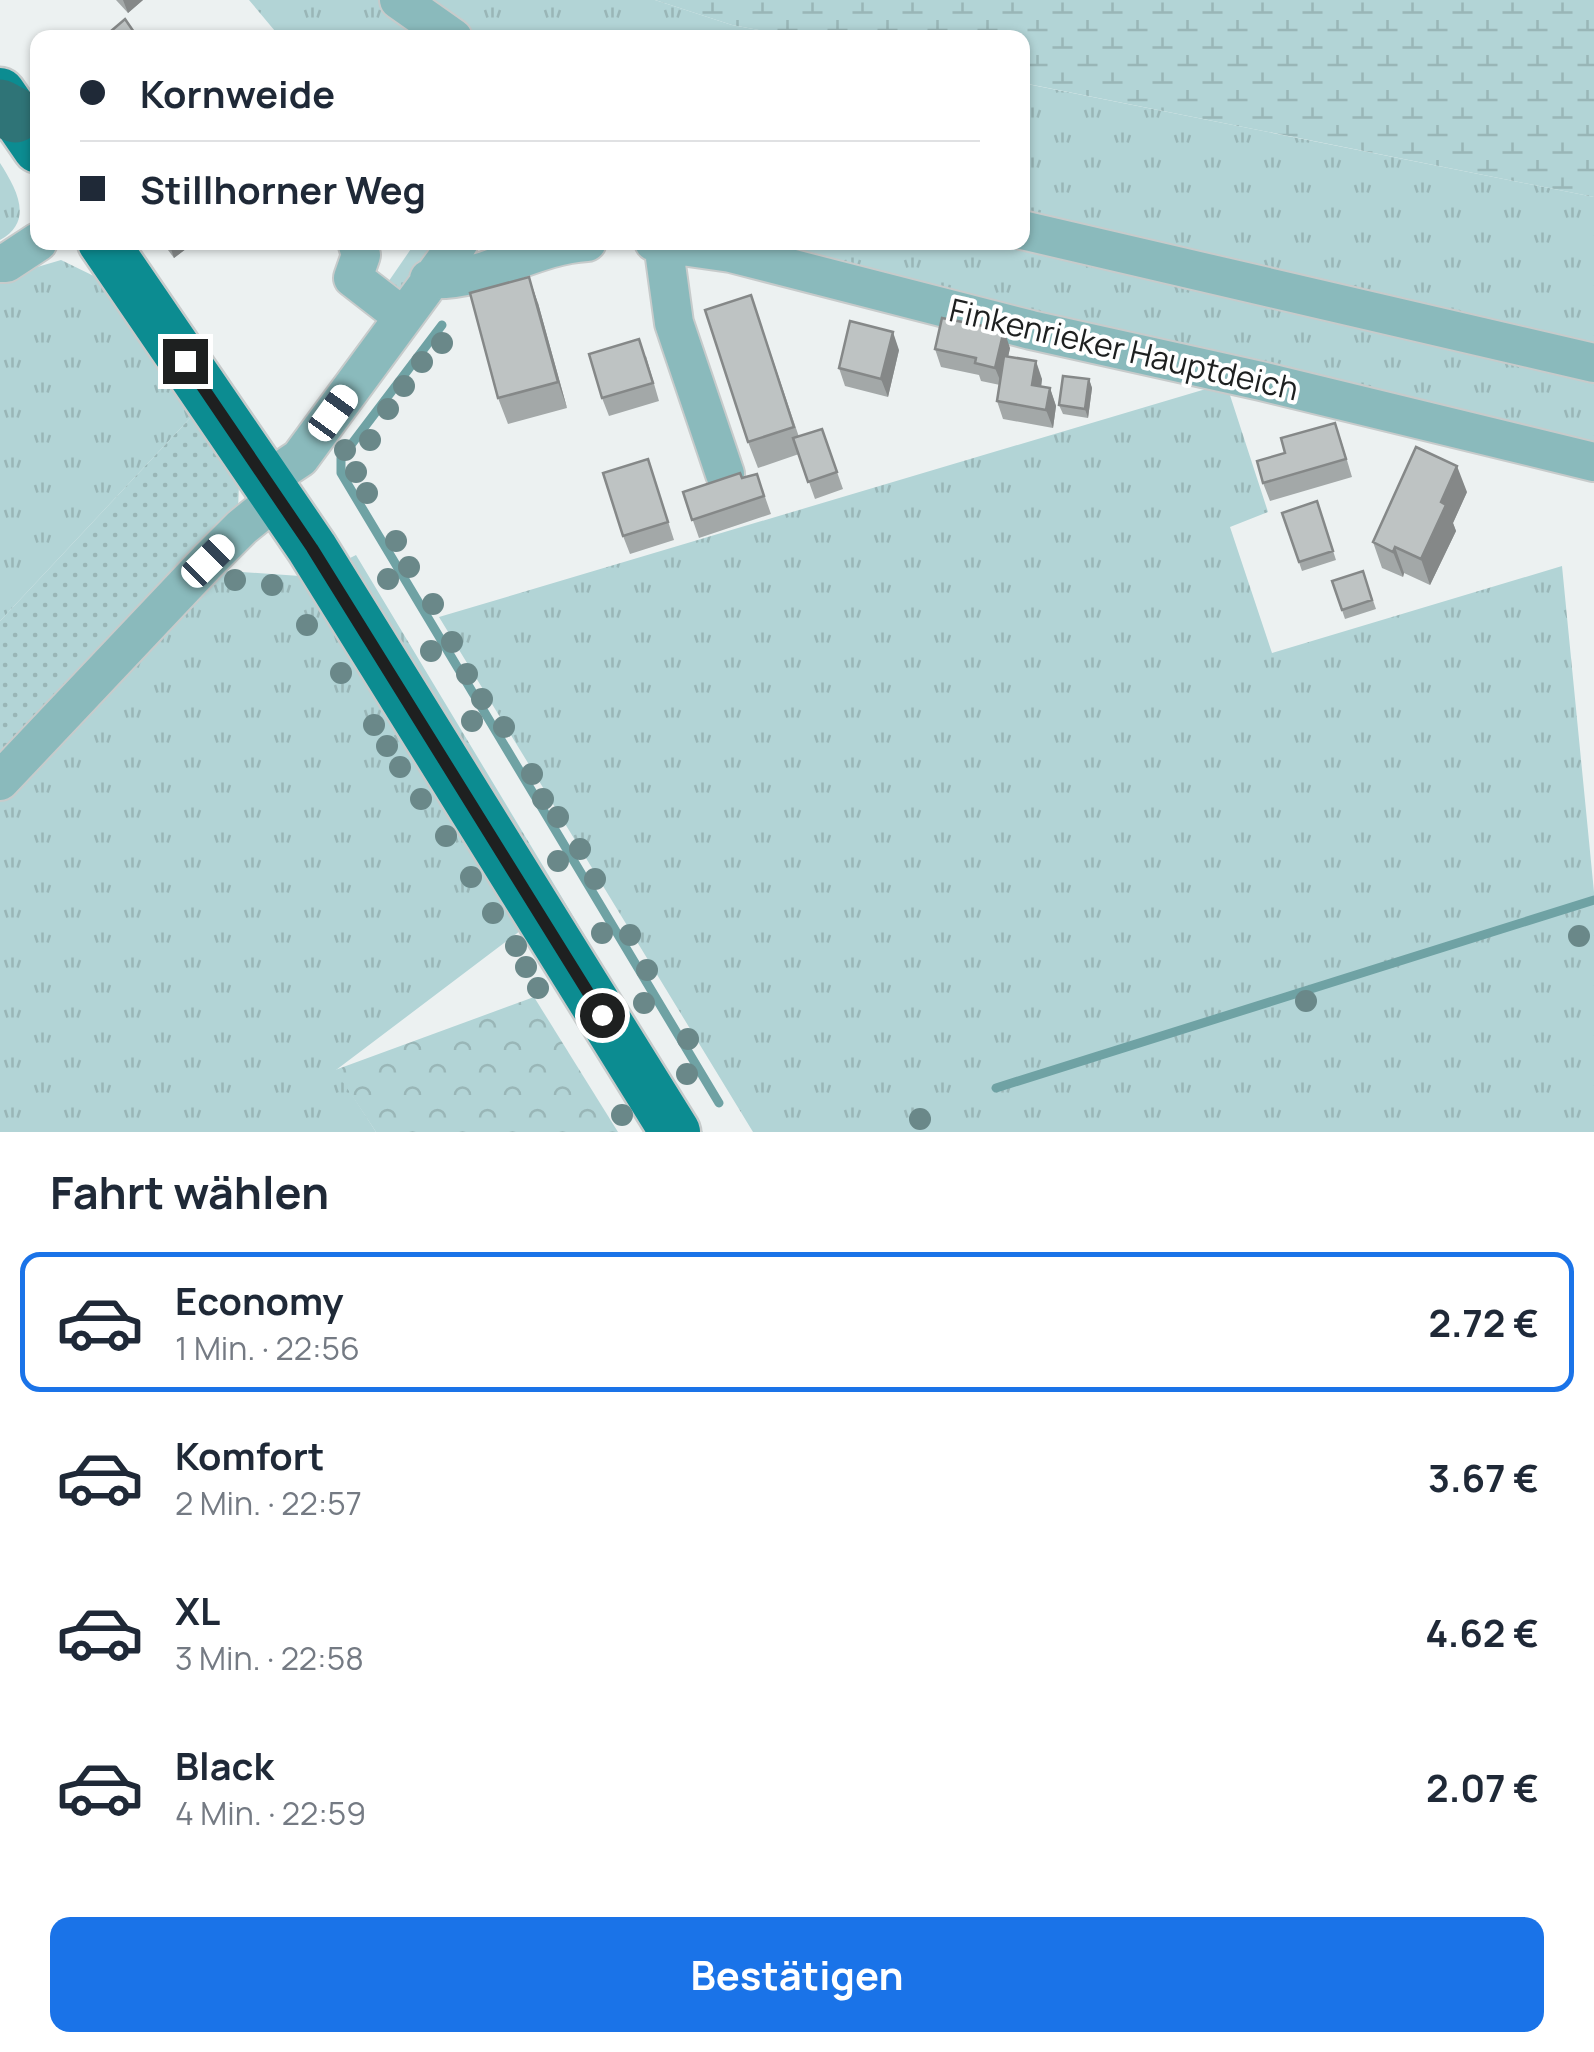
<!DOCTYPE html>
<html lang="de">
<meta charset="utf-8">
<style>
:root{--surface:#fff;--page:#f6f6f7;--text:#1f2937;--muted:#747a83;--line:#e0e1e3;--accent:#1a73e8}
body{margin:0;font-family:Manrope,sans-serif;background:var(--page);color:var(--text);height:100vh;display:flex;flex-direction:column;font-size:38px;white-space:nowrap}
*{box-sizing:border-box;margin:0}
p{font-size:32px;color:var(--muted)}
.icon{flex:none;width:55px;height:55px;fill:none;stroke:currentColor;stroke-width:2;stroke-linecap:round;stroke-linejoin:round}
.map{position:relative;height:1132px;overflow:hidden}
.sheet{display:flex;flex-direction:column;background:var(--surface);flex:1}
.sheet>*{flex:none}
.top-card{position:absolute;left:30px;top:30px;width:1000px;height:220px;border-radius:20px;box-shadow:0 2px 8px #0004;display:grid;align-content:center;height:220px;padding:0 50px;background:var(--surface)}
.end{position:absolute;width:45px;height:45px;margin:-22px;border:12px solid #1e2020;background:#fff;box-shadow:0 0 0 5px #fff}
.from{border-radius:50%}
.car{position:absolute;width:30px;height:60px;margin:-30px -15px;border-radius:12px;box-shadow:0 0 8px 2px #0007;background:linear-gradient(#fff 24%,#345 0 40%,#fff 0 76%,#345 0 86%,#fff 0)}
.top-card b{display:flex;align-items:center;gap:35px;height:95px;font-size:38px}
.top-card b+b{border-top:2px solid var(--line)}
.top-card i{width:25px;height:25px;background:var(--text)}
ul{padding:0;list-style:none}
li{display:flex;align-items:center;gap:30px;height:140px;margin:0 20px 15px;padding:0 30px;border:5px solid transparent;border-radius:20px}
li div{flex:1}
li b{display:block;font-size:38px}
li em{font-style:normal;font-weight:700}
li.on{border-color:var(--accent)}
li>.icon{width:90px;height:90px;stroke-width:1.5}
h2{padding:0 50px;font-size:45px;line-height:120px}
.button{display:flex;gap:20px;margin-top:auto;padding:20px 50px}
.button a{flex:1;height:115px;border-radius:20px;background:var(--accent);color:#fff;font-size:40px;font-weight:700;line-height:115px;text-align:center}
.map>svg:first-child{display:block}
.grass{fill:url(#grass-tufts)}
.forest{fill:url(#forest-crowns)}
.wetland{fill:url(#wetland-marsh)}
.garden{fill:url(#garden-dots)}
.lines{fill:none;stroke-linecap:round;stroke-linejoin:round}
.stream{stroke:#6fa2a4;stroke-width:9}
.minor-casing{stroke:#c7cbcb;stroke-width:42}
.major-casing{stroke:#c7cbcb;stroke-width:55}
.highway-casing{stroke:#c7cbcb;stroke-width:60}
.minor{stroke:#8ababc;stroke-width:38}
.major{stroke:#0c8c91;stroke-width:50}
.highway{stroke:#2f7477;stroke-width:55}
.tree{fill:#6a8889}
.wall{fill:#a3a8a8}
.shaded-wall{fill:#858888}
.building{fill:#bec3c3;stroke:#858888;stroke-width:2.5}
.route{stroke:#1e2020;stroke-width:12}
.labels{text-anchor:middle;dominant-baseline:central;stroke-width:8;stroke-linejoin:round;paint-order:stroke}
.street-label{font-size:32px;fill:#1e2020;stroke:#fff}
</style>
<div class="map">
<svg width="1594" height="1132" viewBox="0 0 1594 1132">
<defs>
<pattern id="grass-tufts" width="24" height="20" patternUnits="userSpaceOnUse" patternTransform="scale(2.5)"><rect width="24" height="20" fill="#b2d4d6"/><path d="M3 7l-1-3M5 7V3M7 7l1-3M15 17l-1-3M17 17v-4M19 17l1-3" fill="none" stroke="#99b6b7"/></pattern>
<pattern id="forest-crowns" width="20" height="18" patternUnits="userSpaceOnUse" patternTransform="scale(2.5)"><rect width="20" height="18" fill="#b2d4d6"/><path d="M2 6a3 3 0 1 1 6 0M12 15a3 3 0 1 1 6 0" fill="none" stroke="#99b6b7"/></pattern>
<pattern id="wetland-marsh" width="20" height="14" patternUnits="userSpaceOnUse" patternTransform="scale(2.5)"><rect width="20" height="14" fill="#b2d4d6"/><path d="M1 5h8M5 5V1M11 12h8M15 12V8" fill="none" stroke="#99b6b7"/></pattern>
<pattern id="garden-dots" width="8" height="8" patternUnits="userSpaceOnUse" patternTransform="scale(2.5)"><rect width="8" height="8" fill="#b2d4d6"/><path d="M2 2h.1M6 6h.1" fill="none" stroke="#99b6b7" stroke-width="1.8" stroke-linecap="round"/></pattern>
</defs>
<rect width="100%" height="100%" fill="#ecf1f1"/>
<path class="grass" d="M 249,0 L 382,0 L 431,37 L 280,37 Z
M 421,0 L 655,0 L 732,25 L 795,37 L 476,37 Z
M 1022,83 L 1594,197 L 1594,349 L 1023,216 Z
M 0,163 C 16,188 35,221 0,240 Z
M 415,243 L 435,243 L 393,298 L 382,291 Z
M 756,243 L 1022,243 L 1594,377 L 1594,455 Z
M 61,260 L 98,278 L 194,414 L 0,621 L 0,278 Z
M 1226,383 L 1268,512 L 1230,527 L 1272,653 L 1562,566 L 1594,892 L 1594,1132 L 753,1132 L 439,617 Z
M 356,555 L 703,1132 L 695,1132 L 350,558 Z
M 213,570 L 300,576 L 528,925 L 336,1070 L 376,1132 L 0,1132 L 0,793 Z"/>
<path class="forest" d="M 534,997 L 618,1132 L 376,1132 L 335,1070 Z"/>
<path class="wetland" d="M 655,0 L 1594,0 L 1594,197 L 1023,83 L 1022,38 L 795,37 L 732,25 Z"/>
<path class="garden" d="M 194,414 L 239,483 L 238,511 L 0,760 L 0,621 Z"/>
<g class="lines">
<path class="stream" d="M 442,325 L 341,458 L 341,473 L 719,1103
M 996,1088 L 1594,900"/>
<g class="minor-casing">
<path id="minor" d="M 399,0 L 453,38
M 1022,230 L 1594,363
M 357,242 L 361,255 L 353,278 L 402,316
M 654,242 L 731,253 L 1031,330 L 1261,381 L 1594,462
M 663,243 L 674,323 L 725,474
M 0,263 L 6,263 L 38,242
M 429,279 C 483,283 532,245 587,242
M 267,480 L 300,458 L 459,242
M 0,781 L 208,561 L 242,527 L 278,498"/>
</g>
<g class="major-casing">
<path id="major" d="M 0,93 L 38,148
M 103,242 L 312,548 L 675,1132"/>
</g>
<g class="highway-casing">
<path id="highway" d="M 0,107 L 15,115"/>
</g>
<use href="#minor" class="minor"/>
<use href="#major" class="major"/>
<use href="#highway" class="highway"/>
</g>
<g class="tree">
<circle cx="442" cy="343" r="11"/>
<circle cx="422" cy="362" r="11"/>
<circle cx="404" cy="386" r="11"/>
<circle cx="388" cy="409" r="11"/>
<circle cx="370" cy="440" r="11"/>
<circle cx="345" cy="450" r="11"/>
<circle cx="356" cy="472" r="11"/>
<circle cx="367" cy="493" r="11"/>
<circle cx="396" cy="541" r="11"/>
<circle cx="409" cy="567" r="11"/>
<circle cx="388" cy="579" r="11"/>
<circle cx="235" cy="580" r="11"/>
<circle cx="272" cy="585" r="11"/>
<circle cx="433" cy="604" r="11"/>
<circle cx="307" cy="625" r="11"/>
<circle cx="452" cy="642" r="11"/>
<circle cx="431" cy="651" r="11"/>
<circle cx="341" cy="673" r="11"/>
<circle cx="467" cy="674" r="11"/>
<circle cx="482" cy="699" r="11"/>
<circle cx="472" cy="721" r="11"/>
<circle cx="374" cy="725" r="11"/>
<circle cx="504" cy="727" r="11"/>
<circle cx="387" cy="746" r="11"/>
<circle cx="400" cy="767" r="11"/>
<circle cx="532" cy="774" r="11"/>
<circle cx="421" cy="799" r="11"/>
<circle cx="543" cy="799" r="11"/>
<circle cx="558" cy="817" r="11"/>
<circle cx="446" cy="836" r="11"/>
<circle cx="580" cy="849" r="11"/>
<circle cx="558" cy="861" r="11"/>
<circle cx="471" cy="877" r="11"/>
<circle cx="595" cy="879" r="11"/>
<circle cx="493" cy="913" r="11"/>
<circle cx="602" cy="933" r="11"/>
<circle cx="630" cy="935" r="11"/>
<circle cx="1579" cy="936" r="11"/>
<circle cx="516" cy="946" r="11"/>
<circle cx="526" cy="967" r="11"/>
<circle cx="647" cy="970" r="11"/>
<circle cx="538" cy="988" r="11"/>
<circle cx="1306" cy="1001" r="11"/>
<circle cx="644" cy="1003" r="11"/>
<circle cx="688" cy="1039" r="11"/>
<circle cx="687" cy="1074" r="11"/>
<circle cx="622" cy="1115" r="11"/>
<circle cx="920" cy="1119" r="11"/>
</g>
<path class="wall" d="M 116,0 L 143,0 L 128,13 Z
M 162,242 L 195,242 L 174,258 Z
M 751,295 L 799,437 L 822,429 L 843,489 L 815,499 L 799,454 L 758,468 L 748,442 Z
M 538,303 L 567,408 L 508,424 L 498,398 Z
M 1010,348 L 1008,357 L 1042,379 L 1041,387 L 1050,388 L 1056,406 L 1053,428 L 1003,419 L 997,401 L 1000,385 L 981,381 L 979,375 L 941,367 L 935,349 Z
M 899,350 L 888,397 L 845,386 L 839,368 Z
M 646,356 L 659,401 L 609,416 L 602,398 Z
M 1089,379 L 1092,388 L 1088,418 L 1063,414 L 1059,405 Z
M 1341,440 L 1352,477 L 1270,501 L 1263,483 Z
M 757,474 L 771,514 L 699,538 L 683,492 Z
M 654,477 L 674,540 L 630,554 L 623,536 Z
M 1467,492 L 1453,523 L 1456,531 L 1430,585 L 1404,573 L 1403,577 L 1382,568 L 1373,542 Z
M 1317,501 L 1336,560 L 1302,571 L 1282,513 Z
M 1363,571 L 1376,609 L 1345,619 L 1332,581 Z"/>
<path class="shaded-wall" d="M 123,0 L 143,0 L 128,13 Z
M 179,242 L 195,242 L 174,258 L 171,249 Z
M 529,277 L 538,303 L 567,408 L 558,382 Z
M 1004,330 L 1010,348 L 1002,385 L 995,368 Z
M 893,332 L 899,350 L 888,397 L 881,379 Z
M 1036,361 L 1042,379 L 1039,403 L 1032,385 Z
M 1089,379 L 1092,388 L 1088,418 L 1085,409 Z
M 1050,388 L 1056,406 L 1053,428 L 1046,410 Z
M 1457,466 L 1467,492 L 1453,523 L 1456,531 L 1430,585 L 1421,559 L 1441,502 Z
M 1395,547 L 1404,573 L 1403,577 L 1393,552 Z"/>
<path class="building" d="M 125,19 L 138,38 L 115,38 L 110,32 Z
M 166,242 L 179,242 L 171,249 Z
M 529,277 L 558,382 L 498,398 L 470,293 Z
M 751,295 L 794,427 L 748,442 L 705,310 Z
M 942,318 L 1004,330 L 995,368 L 975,363 L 976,358 L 935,349 Z
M 850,321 L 893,332 L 881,379 L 839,368 Z
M 639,339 L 653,383 L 602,398 L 589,354 Z
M 1004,356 L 1036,361 L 1032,385 L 1050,388 L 1046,410 L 997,401 Z
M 1063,376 L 1089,379 L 1085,409 L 1059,405 Z
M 1335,423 L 1346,459 L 1263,483 L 1257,461 L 1285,453 L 1281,438 Z
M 822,429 L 837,472 L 808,482 L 793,438 Z
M 1416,447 L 1457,466 L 1441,502 L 1446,505 L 1421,559 L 1395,547 L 1393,552 L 1373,542 Z
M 648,459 L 668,522 L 623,536 L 603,473 Z
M 740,473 L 742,478 L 757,474 L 764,496 L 692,520 L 683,492 Z
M 1317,501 L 1333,551 L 1299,562 L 1282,513 Z
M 1363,571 L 1372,600 L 1342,610 L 1332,581 Z"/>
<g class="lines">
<path class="route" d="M 185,361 L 312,548 L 602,1015"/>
</g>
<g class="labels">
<g class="street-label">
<text transform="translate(1124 349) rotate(13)">Finkenrieker Hauptdeich</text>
</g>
</g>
</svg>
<i class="end from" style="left:602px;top:1015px"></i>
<i class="end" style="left:185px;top:361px"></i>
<i class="car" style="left:333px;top:413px;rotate:36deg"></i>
<i class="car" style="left:208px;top:561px;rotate:45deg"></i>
<div class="top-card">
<b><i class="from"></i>Kornweide</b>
<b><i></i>Stillhorner Weg</b>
</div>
</div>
<section class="sheet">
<h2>Fahrt wählen</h2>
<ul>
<li class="on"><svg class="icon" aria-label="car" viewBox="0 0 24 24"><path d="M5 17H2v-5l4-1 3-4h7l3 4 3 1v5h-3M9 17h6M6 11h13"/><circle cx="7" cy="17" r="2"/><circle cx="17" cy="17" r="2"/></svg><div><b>Economy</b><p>1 Min. · 22:56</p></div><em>2.72 €</em></li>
<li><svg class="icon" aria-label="car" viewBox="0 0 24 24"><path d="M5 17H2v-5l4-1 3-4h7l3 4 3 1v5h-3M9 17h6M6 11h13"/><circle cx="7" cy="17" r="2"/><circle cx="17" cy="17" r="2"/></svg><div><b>Komfort</b><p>2 Min. · 22:57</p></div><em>3.67 €</em></li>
<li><svg class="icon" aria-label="car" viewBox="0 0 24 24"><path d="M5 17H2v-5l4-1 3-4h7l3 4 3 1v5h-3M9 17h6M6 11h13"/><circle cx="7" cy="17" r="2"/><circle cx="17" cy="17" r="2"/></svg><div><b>XL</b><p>3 Min. · 22:58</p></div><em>4.62 €</em></li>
<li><svg class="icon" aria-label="car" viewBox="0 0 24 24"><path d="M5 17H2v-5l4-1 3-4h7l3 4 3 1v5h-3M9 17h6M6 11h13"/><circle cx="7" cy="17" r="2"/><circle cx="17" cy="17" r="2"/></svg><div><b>Black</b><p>4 Min. · 22:59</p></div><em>2.07 €</em></li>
</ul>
<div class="button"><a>Bestätigen</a></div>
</section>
